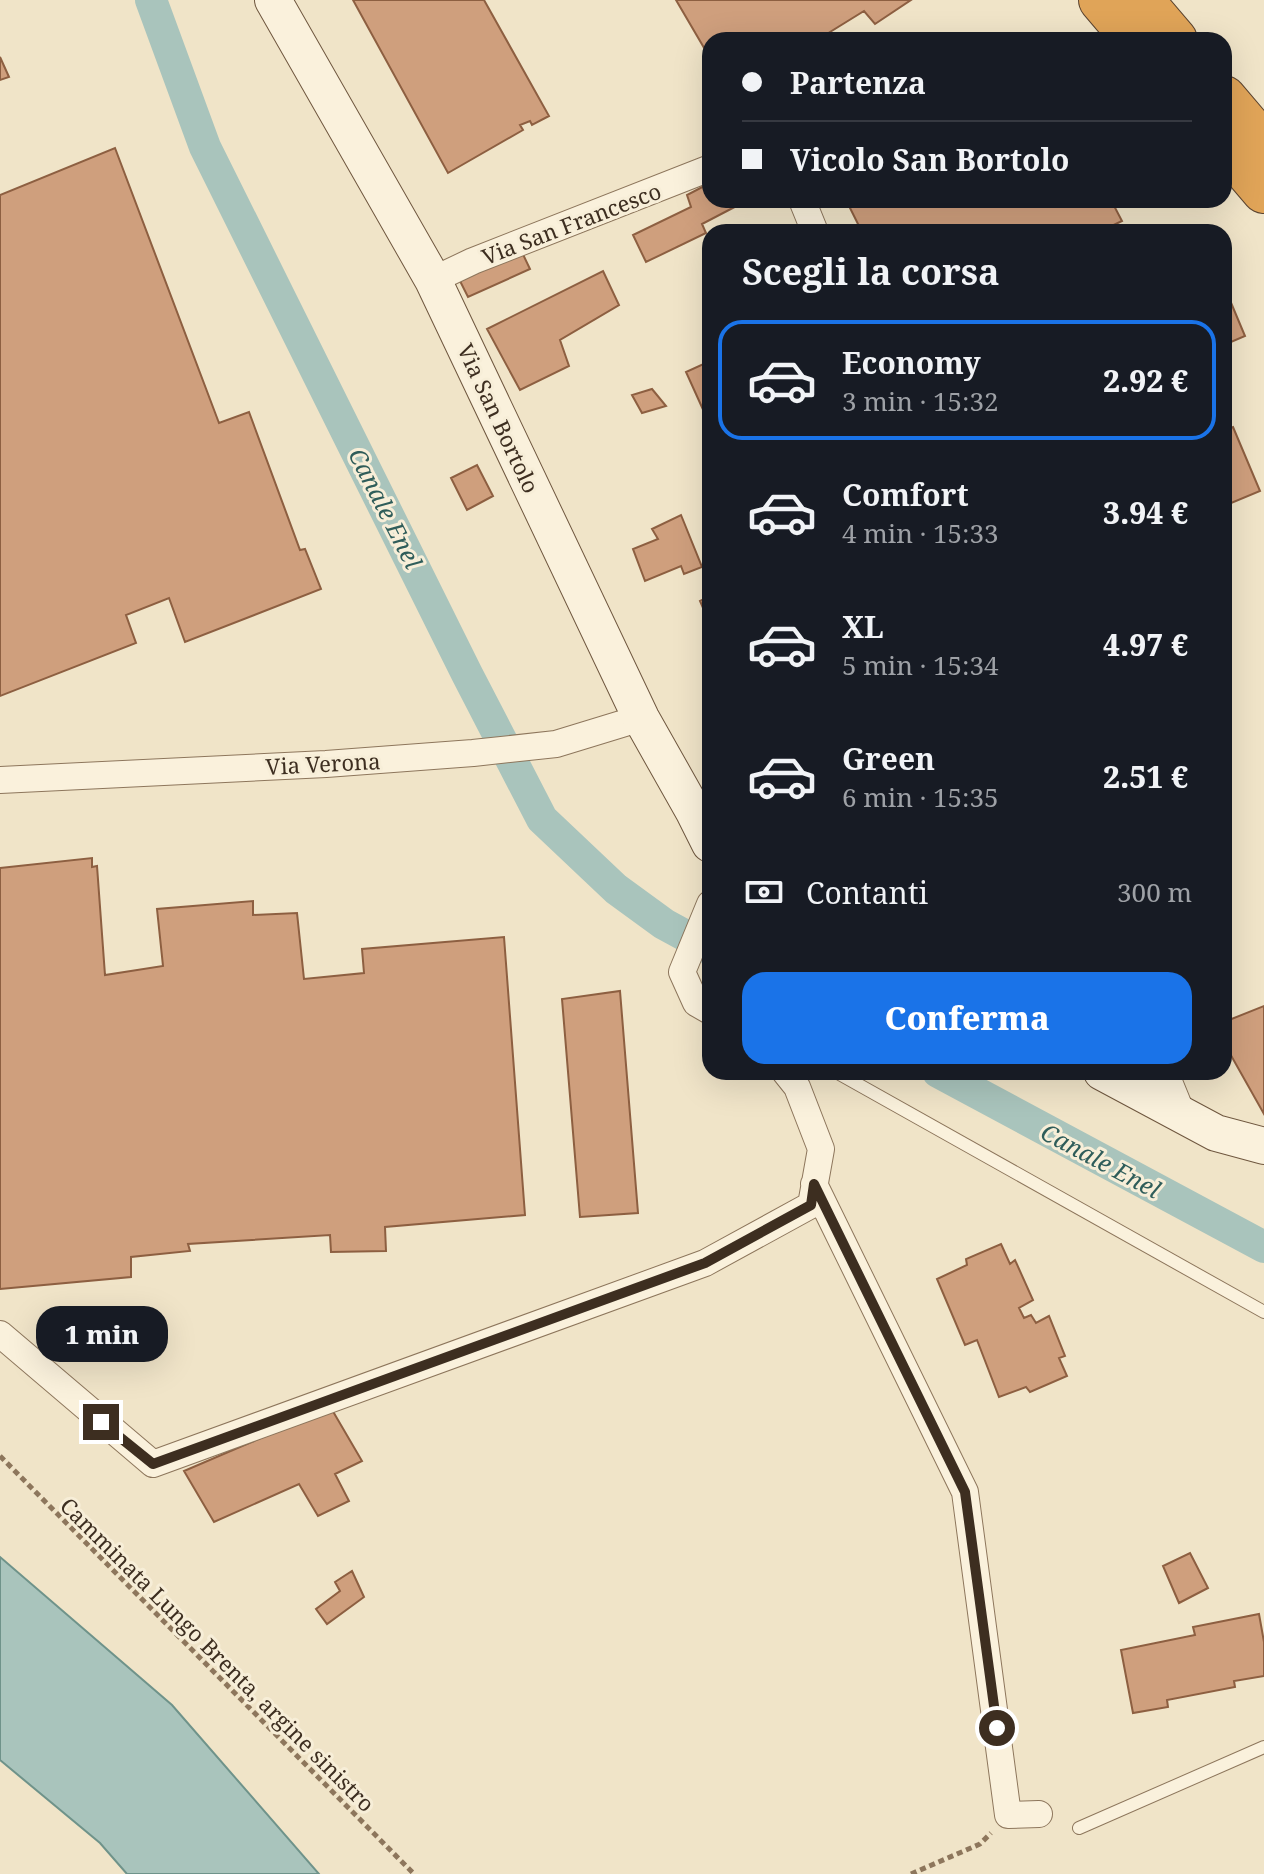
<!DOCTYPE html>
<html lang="it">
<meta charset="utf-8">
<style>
:root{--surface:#171b24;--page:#20242c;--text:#f1f3f6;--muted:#9ea1a6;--line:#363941;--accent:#1a73e8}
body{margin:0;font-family:"Noto Serif",serif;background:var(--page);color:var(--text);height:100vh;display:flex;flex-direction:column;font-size:30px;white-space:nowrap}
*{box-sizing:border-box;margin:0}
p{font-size:26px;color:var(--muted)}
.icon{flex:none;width:44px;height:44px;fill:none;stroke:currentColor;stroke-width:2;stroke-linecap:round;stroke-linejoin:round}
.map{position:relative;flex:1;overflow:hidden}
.sheet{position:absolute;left:702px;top:224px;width:530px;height:856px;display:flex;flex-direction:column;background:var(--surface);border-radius:24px;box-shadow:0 8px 32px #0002}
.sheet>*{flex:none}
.top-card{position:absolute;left:702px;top:32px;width:530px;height:176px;border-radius:24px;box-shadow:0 8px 32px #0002;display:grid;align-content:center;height:176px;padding:0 40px;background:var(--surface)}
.end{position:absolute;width:36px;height:36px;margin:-18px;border:10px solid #3d2e20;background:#fff;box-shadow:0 0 0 4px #fff}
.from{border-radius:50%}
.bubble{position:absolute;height:56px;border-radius:24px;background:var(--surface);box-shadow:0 8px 32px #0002;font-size:26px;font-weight:800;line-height:56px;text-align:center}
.top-card b{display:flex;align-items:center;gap:28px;height:76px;font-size:30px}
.top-card b+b{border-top:2px solid var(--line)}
.top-card i{width:20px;height:20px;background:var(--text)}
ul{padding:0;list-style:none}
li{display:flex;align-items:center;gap:24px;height:120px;margin:0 16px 12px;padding:0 24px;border:4px solid transparent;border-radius:24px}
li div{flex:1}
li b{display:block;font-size:30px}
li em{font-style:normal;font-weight:800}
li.selected{border-color:var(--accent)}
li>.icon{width:72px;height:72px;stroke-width:1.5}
h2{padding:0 40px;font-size:36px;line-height:96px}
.pay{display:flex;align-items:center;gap:20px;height:88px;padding:0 40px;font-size:30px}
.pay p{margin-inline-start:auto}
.button{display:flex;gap:16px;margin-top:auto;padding:16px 40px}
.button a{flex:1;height:92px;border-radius:24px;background:var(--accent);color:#fff;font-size:32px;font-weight:800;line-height:92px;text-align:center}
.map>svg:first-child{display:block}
.water{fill:#a9c4bc;stroke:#6f938a;stroke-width:2}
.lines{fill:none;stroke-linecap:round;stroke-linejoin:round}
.canal{stroke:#a9c4bc;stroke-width:32}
.building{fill:#cf9f7d;stroke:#8d5f41;stroke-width:2}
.lane-casing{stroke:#8d765c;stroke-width:14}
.street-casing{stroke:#8d765c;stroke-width:28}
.secondary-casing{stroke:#6f573f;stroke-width:38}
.highway-casing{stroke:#5b4430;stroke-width:46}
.path{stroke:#8d765c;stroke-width:5;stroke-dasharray:6 4;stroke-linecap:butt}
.lane{stroke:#faf1dc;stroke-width:12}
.street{stroke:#faf1dc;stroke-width:26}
.secondary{stroke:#faf1dc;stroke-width:36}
.highway{stroke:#e0a458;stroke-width:44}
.route{stroke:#3d2e20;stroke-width:10}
.labels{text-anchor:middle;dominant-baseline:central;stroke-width:6;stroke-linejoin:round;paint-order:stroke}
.street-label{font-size:22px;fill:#3d2e20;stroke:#f7eed8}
.water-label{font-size:24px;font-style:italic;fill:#2f5d5a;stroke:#f7eed8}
</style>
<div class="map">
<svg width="1264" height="1874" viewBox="0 0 1264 1874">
<rect width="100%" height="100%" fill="#f0e4c8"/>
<path class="water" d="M 0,1557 L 172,1705 L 319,1874 L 127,1874 L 100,1843 L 0,1760 Z"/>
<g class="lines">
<path class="canal" d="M 151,0 L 205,147 L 467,674 L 542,819 L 616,889 L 664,924 L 710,949
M 938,1072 L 1264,1247"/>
</g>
<path class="building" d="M 353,0 L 484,0 L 549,116 L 532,125 L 530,121 L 520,125 L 523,130 L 448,173 Z
M 676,0 L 911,0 L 875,24 L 864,11 L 817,40 L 710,40 L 710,58 Z
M 0,57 L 9,77 L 0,80 Z
M 115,148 L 219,423 L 249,412 L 300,550 L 305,549 L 321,589 L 185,642 L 169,598 L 126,615 L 136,643 L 0,696 L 0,195 Z
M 710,183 L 710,200 L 748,200 L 702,224 L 706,233 L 646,262 L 633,235 L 691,207 L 687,195 Z
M 846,200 L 1111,200 L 1122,221 L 1099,232 L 862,232 Z
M 519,246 L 530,269 L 468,297 L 456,273 Z
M 603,271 L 619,305 L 560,340 L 569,366 L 520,390 L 487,329 Z
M 1224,286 L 1245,336 L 1224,345 Z
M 710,361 L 710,425 L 686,372 Z
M 652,389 L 666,406 L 642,413 L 632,395 Z
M 1233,427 L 1260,491 L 1224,506 L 1224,431 Z
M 477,465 L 493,496 L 467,510 L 451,478 Z
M 681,515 L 702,567 L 684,574 L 681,566 L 645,581 L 633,549 L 658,539 L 652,529 Z
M 710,596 L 710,624 L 700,601 Z
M 92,858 L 92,867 L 97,866 L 105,975 L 163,966 L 157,909 L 253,901 L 253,915 L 297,913 L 304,979 L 364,973 L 362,949 L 504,937 L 525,1215 L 385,1227 L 386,1251 L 331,1252 L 330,1235 L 188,1244 L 190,1251 L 131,1257 L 131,1277 L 0,1289 L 0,868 Z
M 620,991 L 638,1213 L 580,1217 L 562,999 Z
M 1264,1006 L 1264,1114 L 1224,1043 L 1224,1022 Z
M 1001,1244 L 1010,1264 L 1015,1260 L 1033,1300 L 1019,1308 L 1024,1318 L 1031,1315 L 1036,1323 L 1049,1316 L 1065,1356 L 1059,1358 L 1067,1376 L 1030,1392 L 1026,1387 L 999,1397 L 977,1340 L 965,1345 L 937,1279 L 967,1265 L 966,1259 Z
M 331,1408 L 362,1461 L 335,1474 L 349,1501 L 318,1516 L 299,1484 L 214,1522 L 184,1471 Z
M 1190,1553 L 1208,1588 L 1179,1603 L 1163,1566 Z
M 352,1571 L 364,1597 L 327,1624 L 316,1609 L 340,1591 L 335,1582 Z
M 1259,1614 L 1264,1642 L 1264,1676 L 1234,1681 L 1235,1687 L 1167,1700 L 1168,1707 L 1133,1713 L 1121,1650 L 1195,1635 L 1193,1627 Z"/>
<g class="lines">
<g class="lane-casing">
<path id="lane" d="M 836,1072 L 1264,1312
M 1079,1828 L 1264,1747"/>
</g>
<g class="street-casing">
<path id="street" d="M 802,200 L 815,232
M 433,280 L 473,261 L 710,168
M 0,780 L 326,764 L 473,753 L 556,744 L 641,718
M 710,904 L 682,972 L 696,1003 L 710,1011
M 1165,1072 L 1183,1116
M 814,1184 L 965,1492 L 1008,1815 L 1039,1814
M 0,1334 L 153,1464 L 705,1263 L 811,1205 L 821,1149 L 797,1087 L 785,1072"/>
</g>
<g class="secondary-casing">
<path id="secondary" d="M 273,0 L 433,280 L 641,718 L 694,812 L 710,844
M 1102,1072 L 1216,1133 L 1264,1146"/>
</g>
<g class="highway-casing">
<path id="highway" d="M 1101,0 L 1135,40
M 1141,0 L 1175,40
M 1224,98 L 1264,145
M 1224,144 L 1264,191"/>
</g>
<path class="path" d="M 0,1456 L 414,1874
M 911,1874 L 980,1844 L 991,1833"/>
<use href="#lane" class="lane"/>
<use href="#street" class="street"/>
<use href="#secondary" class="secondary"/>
<use href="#highway" class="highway"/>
</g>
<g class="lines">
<path class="route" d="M 101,1422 L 153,1464 L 705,1263 L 811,1205 L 814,1184 L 965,1492 L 997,1728"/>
</g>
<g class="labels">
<g class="street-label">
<text transform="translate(571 223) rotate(-21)">Via San Francesco</text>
<text transform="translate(499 418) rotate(65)">Via San Bortolo</text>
<text transform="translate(323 763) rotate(-3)">Via Verona</text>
<text transform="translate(218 1654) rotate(45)">Camminata Lungo Brenta, argine sinistro</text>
</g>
<g class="water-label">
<text transform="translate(386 508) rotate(63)">Canale Enel</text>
<text transform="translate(1101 1160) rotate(28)">Canale Enel</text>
</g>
</g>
</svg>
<i class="end from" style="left:997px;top:1728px"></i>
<i class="end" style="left:101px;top:1422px"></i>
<div class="bubble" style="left:36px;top:1306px;width:132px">1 min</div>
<div class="top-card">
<b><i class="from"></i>Partenza</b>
<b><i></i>Vicolo San Bortolo</b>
</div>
<section class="sheet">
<h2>Scegli la corsa</h2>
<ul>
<li class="selected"><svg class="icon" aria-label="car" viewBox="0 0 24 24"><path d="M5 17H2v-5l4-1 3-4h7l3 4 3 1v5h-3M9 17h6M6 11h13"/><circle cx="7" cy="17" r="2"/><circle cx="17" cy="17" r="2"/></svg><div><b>Economy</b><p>3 min · 15:32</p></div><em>2.92 €</em></li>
<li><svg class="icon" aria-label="car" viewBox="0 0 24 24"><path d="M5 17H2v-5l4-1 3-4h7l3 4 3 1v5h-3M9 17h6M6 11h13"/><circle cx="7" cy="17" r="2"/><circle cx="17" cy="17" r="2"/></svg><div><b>Comfort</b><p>4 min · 15:33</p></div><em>3.94 €</em></li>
<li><svg class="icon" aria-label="car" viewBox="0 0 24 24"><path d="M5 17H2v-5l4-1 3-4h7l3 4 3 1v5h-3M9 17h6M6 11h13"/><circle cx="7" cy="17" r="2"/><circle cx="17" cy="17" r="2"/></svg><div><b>XL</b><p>5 min · 15:34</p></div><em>4.97 €</em></li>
<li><svg class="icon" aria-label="car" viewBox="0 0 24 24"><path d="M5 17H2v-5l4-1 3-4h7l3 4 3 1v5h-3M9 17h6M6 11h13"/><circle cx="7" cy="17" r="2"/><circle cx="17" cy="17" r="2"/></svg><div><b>Green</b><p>6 min · 15:35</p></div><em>2.51 €</em></li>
</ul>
<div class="pay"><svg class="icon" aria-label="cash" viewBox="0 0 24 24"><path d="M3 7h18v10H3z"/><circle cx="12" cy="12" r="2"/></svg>Contanti<p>300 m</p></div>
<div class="button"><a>Conferma</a></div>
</section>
</div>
